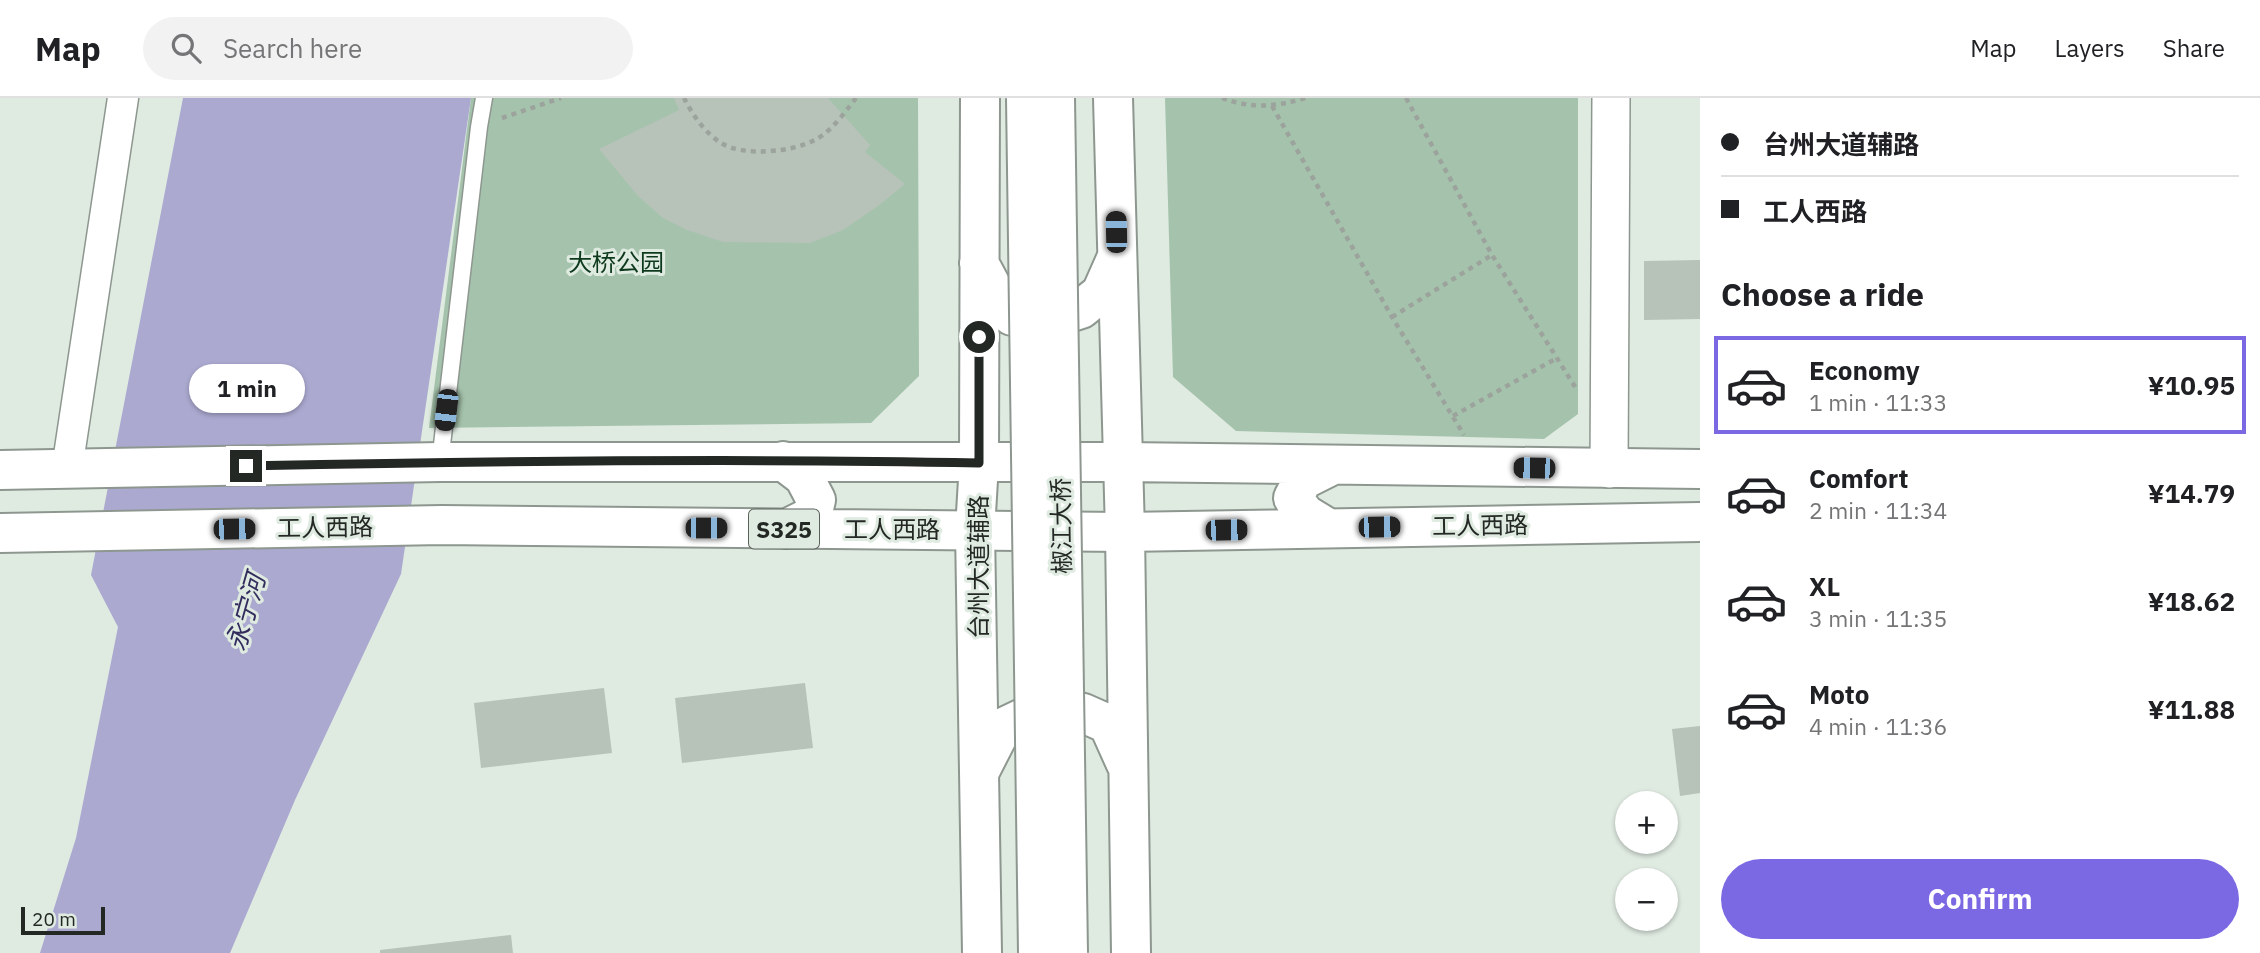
<!DOCTYPE html>
<meta charset="utf-8">
<style>
:root{--surface:#fff;--page:#f2f2f2;--text:#202124;--muted:#757577;--line:#e0e0e0;--accent:#7b69e4}
body{margin:0;font-family:"IBM Plex Sans","Noto Sans SC",sans-serif;background:var(--page);color:var(--text);height:100vh;display:flex;flex-direction:column;font-size:26px;white-space:nowrap}
*{box-sizing:border-box;margin:0}
p{font-size:23px;color:var(--muted)}
.icon{flex:none;width:38px;height:38px;fill:none;stroke:currentColor;stroke-width:2;stroke-linecap:round;stroke-linejoin:round}
.map{position:relative;flex:1;overflow:hidden}
.drawer{display:flex;flex-direction:column;background:var(--surface);width:560px}
.drawer>*{flex:none}
.top-card{display:grid;align-content:center;height:154px;padding:0 21px;background:var(--surface)}
.tools{position:absolute;left:1615px;top:693px;display:grid;gap:14px}
.tools a{display:grid;place-items:center;width:63px;height:63px;border-radius:50%;background:var(--surface);box-shadow:0 2px 5px #0004;font-size:35px}
.scale{position:absolute;left:21px;bottom:18px;width:84px;box-sizing:border-box;padding-left:7px;border:4px solid #232824;border-top:0;font-size:19px;line-height:24px;white-space:nowrap;color:#232824;-webkit-text-stroke:5px #dfeae1;paint-order:stroke}
.end{position:absolute;width:32px;height:32px;margin:-16px;border:9px solid #232824;background:#fff;box-shadow:0 0 0 4px #fff}
.from{border-radius:50%}
.bubble{position:absolute;height:49px;border-radius:24px;background:var(--surface);box-shadow:0 2px 5px #0004;font-size:23px;font-weight:700;line-height:49px;text-align:center}
.car{position:absolute;width:21px;height:42px;margin:-21px -10px;border-radius:9px;box-shadow:0 0 5px 2px #0007;background:linear-gradient(#222 24%,#8ab4d8 0 40%,#222 0 76%,#8ab4d8 0 86%,#222 0)}
.top-card b{display:flex;align-items:center;gap:24px;height:66px;font-size:26px}
.top-card b+b{border-top:2px solid var(--line)}
.top-card i{width:18px;height:18px;background:var(--text)}
ul{padding:0;list-style:none}
li{display:flex;align-items:center;gap:21px;height:98px;margin:0 14px 10px;padding:0 7px;border:4px solid transparent;border-radius:0px}
li div{flex:1}
li b{display:block;font-size:26px}
li em{font-style:normal;font-weight:700}
li.selected{border-color:var(--accent)}
li>.icon{width:63px;height:63px;stroke-width:1.5}
h2{padding:0 21px;font-size:32px;line-height:84px}
.button{display:flex;gap:14px;margin-top:auto;padding:14px 21px}
.button a{flex:1;height:80px;border-radius:42px;background:var(--accent);color:#fff;font-size:28px;font-weight:700;line-height:80px;text-align:center}
header{display:flex;align-items:center;gap:42px;box-sizing:border-box;height:98px;padding:0 35px;background:var(--surface);border-bottom:2px solid var(--line)}
header strong{font-size:33px}
nav{display:flex;gap:38px;margin-inline-start:auto;font-size:24px}
.search{width:490px;height:63px;background:var(--page);display:flex;align-items:center;gap:18px;box-sizing:border-box;padding:0 24px;border-radius:38px;color:var(--muted);font-size:26px}
main{display:flex;flex:1;min-height:0}
.map>svg:first-child{display:block}
.green{fill:#a5c3ac}
.water{fill:#aba9d0}
.building{fill:#b7c2b9}
.lines{fill:none;stroke-linecap:round;stroke-linejoin:round}
.service-casing{stroke:#8d978f;stroke-width:19}
.minor-casing{stroke:#8d978f;stroke-width:33}
.tertiary-casing{stroke:#8d978f;stroke-width:40}
.secondary-casing{stroke:#8d978f;stroke-width:42}
.primary-casing{stroke:#8d978f;stroke-width:42}
.path{stroke:#9ba39c;stroke-width:4.5;stroke-dasharray:5 5;stroke-linecap:butt}
.service{stroke:#fff;stroke-width:16}
.minor{stroke:#fff;stroke-width:30}
.tertiary{stroke:#fff;stroke-width:37}
.secondary{stroke:#fff;stroke-width:38}
.primary{stroke:#fff;stroke-width:38}
.primary-bridge-casing{stroke:#8d978f;stroke-width:42;stroke-linecap:butt}
.primary-bridge{stroke:#fff;stroke-width:38}
.route{stroke:#232824;stroke-width:9}
.labels{text-anchor:middle;dominant-baseline:central;stroke-width:6;stroke-linejoin:round;paint-order:stroke}
.shield{fill:#dfeae1;stroke:#5b625d;stroke-width:2}
.shield-label{font-size:23px;font-weight:bold;fill:#232824}
.park-label{font-size:24px;fill:#0c381c;stroke:#dfeae1}
.street-label{font-size:24px;fill:#232824;stroke:#dfeae1}
.water-label{font-size:26px;font-style:italic;fill:#332d5e;stroke:#dfeae1}
</style>
<header>
<strong>Map</strong>
<div class="search"><svg class="icon" aria-label="search" viewBox="0 0 24 24"><circle cx="10" cy="10" r="6"/><path d="M15 15l6 6"/></svg>Search here</div>
<nav><a>Map</a><a>Layers</a><a>Share</a></nav>
</header>
<main>
<div class="map">
<svg width="1700" height="855" viewBox="0 0 1700 855">
<rect width="100%" height="100%" fill="#dfeae1"/>
<path class="green" d="M 471,0 L 918,0 L 919,278 L 871,325 L 429,330 Z
M 1165,0 L 1578,0 L 1578,316 L 1544,341 L 1236,333 L 1173,279 Z"/>
<path class="water" d="M 183,0 L 471,0 L 401,476 L 295,702 L 230,855 L 40,855 L 76,740 L 118,529 L 91,477 Z"/>
<path class="building" d="M 674,0 L 828,0 L 870,47 L 865,54 L 905,86 L 878,108 L 843,132 L 810,145 L 723,144 L 687,132 L 663,120 L 638,98 L 599,51 L 679,12 Z
M 1700,162 L 1700,221 L 1644,222 L 1644,163 Z
M 805,585 L 813,650 L 682,665 L 675,600 Z
M 604,590 L 612,655 L 481,670 L 474,605 Z
M 1700,628 L 1700,695 L 1680,698 L 1672,631 Z
M 511,837 L 513,855 L 380,855 L 380,852 Z"/>
<g class="lines">
<g class="service-casing">
<path id="service" d="M 440,364 L 479,29 L 484,0"/>
</g>
<g class="minor-casing">
<path id="minor" d="M 67,371 L 123,0"/>
</g>
<g class="tertiary-casing">
<path id="tertiary" d="M 1609,371 L 1611,0"/>
</g>
<g class="secondary-casing">
<path id="secondary" d="M 980,0 L 979,365 L 975,432 L 982,855
M 1113,0 L 1125,434 L 1131,855
M 979,165 L 993,191 L 1012,218 L 1047,222 L 1081,211 L 1101,195 L 1116,161
M 1122,364 L 1700,371
M 1328,430 L 1305,416 L 1293,400 L 1303,382 L 1333,367
M 1125,434 L 1700,424
M 980,673 L 1002,630 L 1050,607 L 1083,615 L 1108,626 L 1126,666"/>
</g>
<g class="primary-casing">
<path id="primary" d="M 783,363 L 804,379 L 816,402 L 812,418 L 786,431
M 0,372 L 440,364 L 1122,364
M 0,435 L 442,427 L 1125,434"/>
</g>
<path class="path" d="M 684,0 C 692,16 705,35 721,45 C 744,59 792,54 815,42 C 833,32 844,15 856,0
M 1222,0 C 1252,11 1275,9 1306,0
M 1406,0 L 1492,157 L 1577,292
M 1272,8 L 1392,219 L 1464,337
M 502,20 L 561,0
M 1392,219 L 1492,157
M 1453,318 L 1557,260"/>
<use href="#service" class="service"/>
<use href="#minor" class="minor"/>
<use href="#tertiary" class="tertiary"/>
<use href="#secondary" class="secondary"/>
<use href="#primary" class="primary"/>
<g class="primary-bridge-casing">
<path id="primary-bridge" d="M 1026,0 L 1038,855
M 1055,0 L 1068,855"/>
</g>
<use href="#primary-bridge" class="primary-bridge"/>
</g>
<g class="lines">
<path class="route" d="M 246,368 C 490,363 735,360 979,365 L 979,239"/>
</g>
<g class="labels">
<rect class="shield" x="749" y="411.5" width="70" height="39" rx="5"/>
<g class="shield-label">
<text x="784" y="431">S325</text>
</g>
<g class="park-label">
<text x="616" y="164">大桥公园</text>
</g>
<g class="street-label">
<text transform="translate(1480 427) rotate(-1)">工人西路</text>
<text transform="translate(1061 428) rotate(-91)">椒江大桥</text>
<text transform="translate(325 429) rotate(-1)">工人西路</text>
<text x="892" y="431">工人西路</text>
<text transform="translate(978 469) rotate(-90)">台州大道辅路</text>
</g>
<g class="water-label">
<text transform="translate(245 514) rotate(-74)">永宁河</text>
</g>
</g>
</svg>
<div class="tools">
<a>+</a>
<a>−</a>
</div>
<div class="scale">20 m</div>
<i class="end from" style="left:979px;top:239px"></i>
<i class="end" style="left:246px;top:368px"></i>
<div class="bubble" style="left:189px;top:266px;width:116px">1 min</div>
<i class="car" style="left:1116px;top:134px;rotate:359deg"></i>
<i class="car" style="left:446px;top:312px;rotate:187deg"></i>
<i class="car" style="left:1534px;top:370px;rotate:271deg"></i>
<i class="car" style="left:1379px;top:429px;rotate:89deg"></i>
<i class="car" style="left:706px;top:430px;rotate:90deg"></i>
<i class="car" style="left:234px;top:431px;rotate:89deg"></i>
<i class="car" style="left:1226px;top:432px;rotate:89deg"></i>
</div>
<section class="drawer">
<div class="top-card">
<b><i class="from"></i>台州大道辅路</b>
<b><i></i>工人西路</b>
</div>
<h2>Choose a ride</h2>
<ul>
<li class="selected"><svg class="icon" aria-label="car" viewBox="0 0 24 24"><path d="M5 17H2v-5l4-1 3-4h7l3 4 3 1v5h-3M9 17h6M6 11h13"/><circle cx="7" cy="17" r="2"/><circle cx="17" cy="17" r="2"/></svg><div><b>Economy</b><p>1 min · 11:33</p></div><em>¥10.95</em></li>
<li><svg class="icon" aria-label="car" viewBox="0 0 24 24"><path d="M5 17H2v-5l4-1 3-4h7l3 4 3 1v5h-3M9 17h6M6 11h13"/><circle cx="7" cy="17" r="2"/><circle cx="17" cy="17" r="2"/></svg><div><b>Comfort</b><p>2 min · 11:34</p></div><em>¥14.79</em></li>
<li><svg class="icon" aria-label="car" viewBox="0 0 24 24"><path d="M5 17H2v-5l4-1 3-4h7l3 4 3 1v5h-3M9 17h6M6 11h13"/><circle cx="7" cy="17" r="2"/><circle cx="17" cy="17" r="2"/></svg><div><b>XL</b><p>3 min · 11:35</p></div><em>¥18.62</em></li>
<li><svg class="icon" aria-label="car" viewBox="0 0 24 24"><path d="M5 17H2v-5l4-1 3-4h7l3 4 3 1v5h-3M9 17h6M6 11h13"/><circle cx="7" cy="17" r="2"/><circle cx="17" cy="17" r="2"/></svg><div><b>Moto</b><p>4 min · 11:36</p></div><em>¥11.88</em></li>
</ul>
<div class="button"><a>Confirm</a></div>
</section>
</main>
